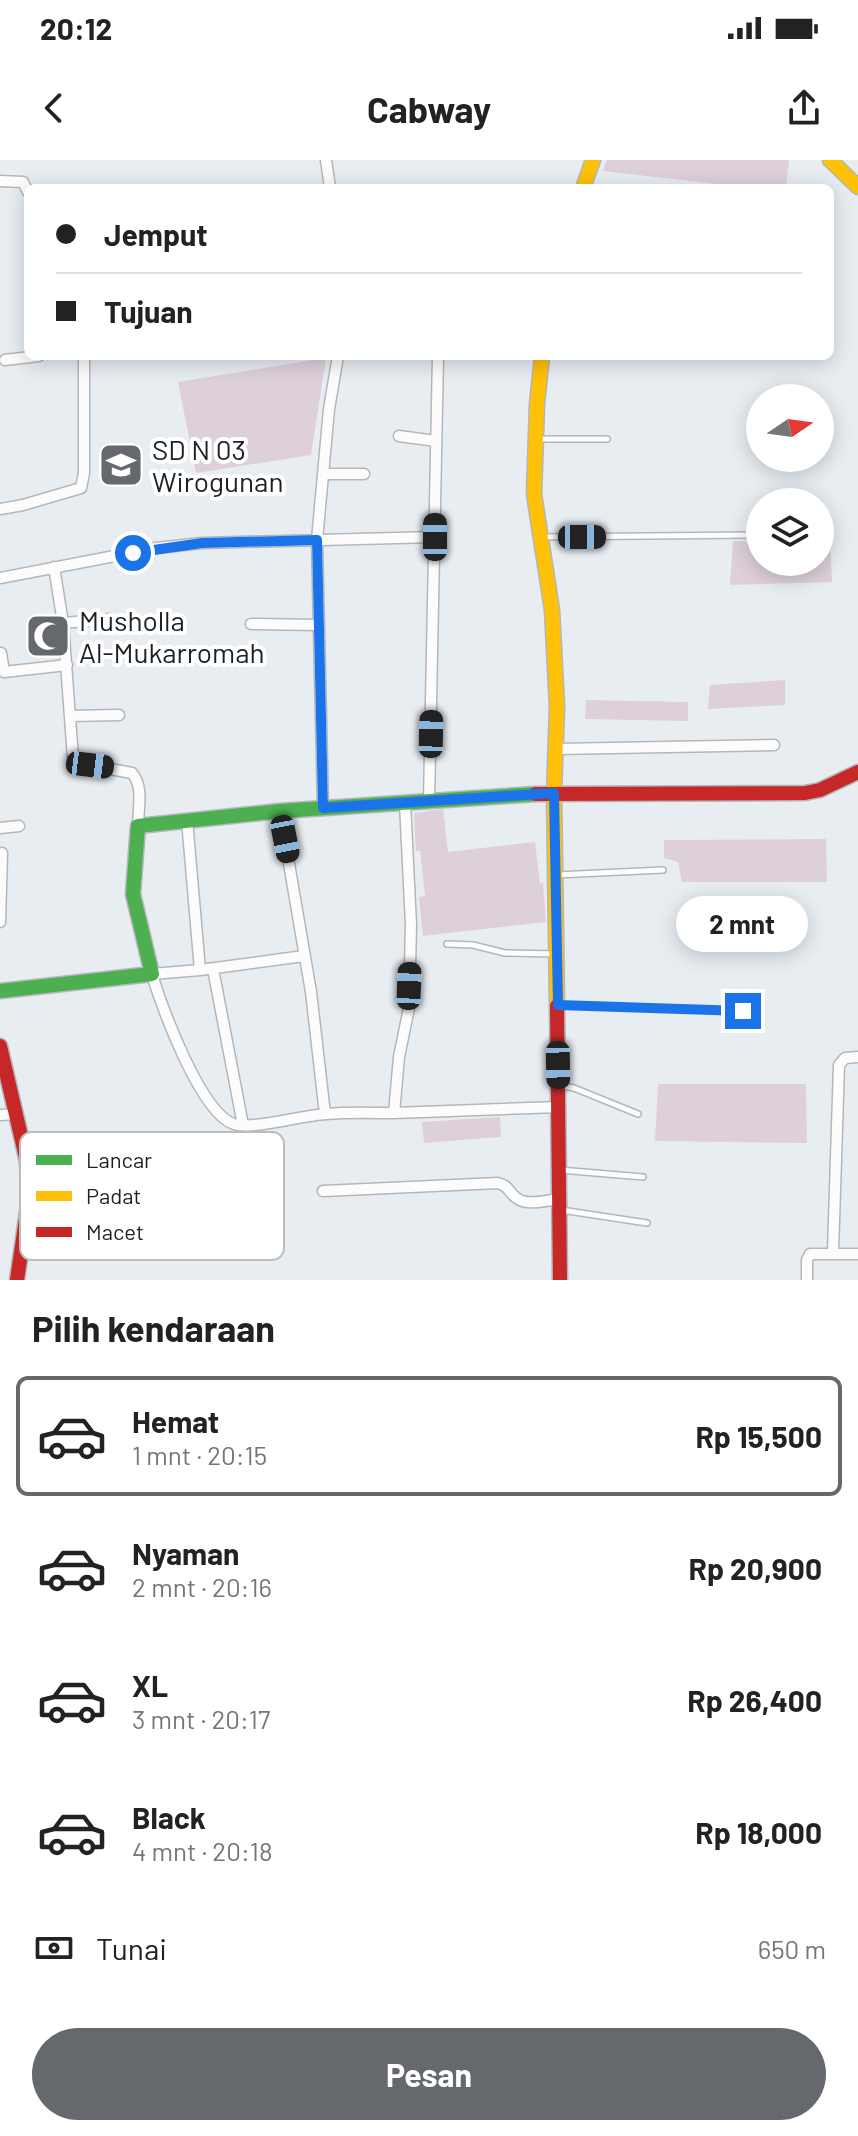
<!DOCTYPE html>
<html lang="id">
<meta charset="utf-8">
<style>
:root{--surface:#fff;--page:#f2f2f2;--text:#222;--muted:#767676;--line:#e0e0e0;--accent:#65686c}
body{margin:0;font-family:Barlow,sans-serif;background:var(--page);color:var(--text);height:100vh;display:flex;flex-direction:column;font-size:30px;white-space:nowrap}
*{box-sizing:border-box;margin:0}
p{font-size:26px;color:var(--muted)}
.icon{flex:none;width:44px;height:44px;fill:none;stroke:currentColor;stroke-width:2;stroke-linecap:round;stroke-linejoin:round}
.map{position:relative;height:1120px;overflow:hidden}
.sheet{display:flex;flex-direction:column;background:var(--surface);flex:1}
.sheet>*{flex:none}
.banner{position:absolute;left:24px;top:24px;width:810px;height:176px;border-radius:12px;box-shadow:0 4px 20px #0003;display:grid;align-content:center;height:176px;padding:0 32px;background:var(--surface)}
.needle{width:52px;rotate:77deg}
.tools{position:absolute;left:746px;top:224px;display:grid;gap:16px}
.tools a{display:grid;place-items:center;width:88px;height:88px;border-radius:50%;background:var(--surface);box-shadow:0 4px 20px #0003;font-size:40px}
.end{position:absolute;width:36px;height:36px;margin:-18px;border:10px solid #1a73e8;background:#fff;box-shadow:0 0 0 4px #fff}
.from{border-radius:50%}
.bubble{position:absolute;height:56px;border-radius:28px;background:var(--surface);box-shadow:0 4px 20px #0003;font-size:26px;font-weight:700;line-height:56px;text-align:center}
.car{position:absolute;width:24px;height:48px;margin:-24px -12px;border-radius:10px;box-shadow:0 0 6px 2px #0007;background:linear-gradient(#222 24%,#8ab4d8 0 40%,#222 0 76%,#8ab4d8 0 86%,#222 0)}
.banner b{display:flex;align-items:center;gap:28px;height:76px;font-size:30px}
.banner b+b{border-top:2px solid var(--line)}
.banner i{width:20px;height:20px;background:var(--text)}
ul{padding:0;list-style:none}
li{display:flex;align-items:center;gap:24px;height:120px;margin:0 16px 12px;padding:0 16px;border:4px solid transparent;border-radius:12px}
li div{flex:1}
li b{display:block;font-size:30px}
li em{font-style:normal;font-weight:700}
li.selected{border-color:var(--accent)}
li>.icon{width:72px;height:72px;stroke-width:1.5}
h2{padding:0 32px;font-size:36px;line-height:96px}
.pay{display:flex;align-items:center;gap:20px;height:88px;padding:0 32px;font-size:30px}
.pay p{margin-inline-start:auto}
.action{display:flex;gap:16px;margin-top:auto;padding:16px 32px}
.action a{flex:1;height:92px;border-radius:48px;background:var(--accent);color:#fff;font-size:32px;font-weight:700;line-height:92px;text-align:center}
.status{display:flex;justify-content:space-between;align-items:center;height:56px;padding:0 40px;background:var(--surface);direction:ltr}
.status svg{height:22px;fill:currentColor}
header{display:flex;justify-content:space-between;align-items:center;height:104px;padding:0 32px;background:var(--surface);font-size:36px;font-weight:700}
.map>svg:first-child{display:block}
.building{fill:#ddd0db}
.lines{fill:none;stroke-linecap:round;stroke-linejoin:round}
.lane-casing{stroke:#b4b7ba;stroke-width:8}
.street-casing{stroke:#b4b7ba;stroke-width:13}
.fast-casing{stroke:#b4b7ba;stroke-width:17}
.slow-casing{stroke:#b4b7ba;stroke-width:17}
.jam-casing{stroke:#b4b7ba;stroke-width:17}
.lane{stroke:#fcfcfd;stroke-width:5}
.street{stroke:#fcfcfd;stroke-width:10}
.fast{stroke:#4caf50;stroke-width:14}
.slow{stroke:#ffc107;stroke-width:14}
.jam{stroke:#c62828;stroke-width:14}
.route{stroke:#1a73e8;stroke-width:10}
.labels{text-anchor:middle;dominant-baseline:central;stroke-width:8;stroke-linejoin:round;paint-order:stroke}
.poi-label{font-size:28px;fill:#1e2124;stroke:#fff;text-anchor:start}
.key{fill:#fff;stroke:#bcbcbd;stroke-width:2}
.key-label{font-size:22px;fill:#1e2124}
</style>
<div class="status"><b>20:12</b><svg viewBox="0 0 49 12"><path d="M0 12V9h3v3zM5 12V6h3v6zM10 12V3h3v9zM15 12V0h3v12zM26 1h20v11H26zM47 4h2v5h-2z"/></svg></div>
<header><svg class="icon" aria-label="back" viewBox="0 0 24 24"><path d="M15 5l-7 7 7 7"/></svg>Cabway<svg class="icon" aria-label="share" viewBox="0 0 24 24"><path d="M12 15V3M7 8l5-5 5 5M5 13v7h14v-7"/></svg></header>
<div class="map">
<svg width="858" height="1120" viewBox="0 0 858 1120">
<rect width="100%" height="100%" fill="#e8edf2"/>
<path class="building" d="M 607,0 L 789,0 L 786,28 L 752,28 L 603,11 Z
M 326,198 L 311,295 L 196,313 L 178,222 Z
M 820,363 L 829,363 L 832,422 L 730,425 L 733,381 L 760,382 L 760,402 L 820,402 Z
M 785,520 L 785,545 L 708,549 L 710,525 Z
M 586,540 L 688,542 L 688,561 L 585,559 Z
M 443,649 L 448,692 L 535,682 L 540,723 L 543,723 L 546,762 L 423,776 L 419,737 L 425,736 L 420,691 L 416,691 L 414,653 Z
M 826,679 L 827,722 L 682,722 L 678,702 L 664,698 L 664,680 Z
M 658,924 L 806,924 L 807,983 L 655,981 Z
M 500,957 L 501,977 L 424,983 L 422,962 Z"/>
<g class="lines">
<g class="lane-casing">
<path id="lane" d="M 536,279 L 607,279
M 541,377 L 753,375
M 556,715 L 663,710
M 447,784 L 473,785 L 505,793 L 556,794
M 559,845 L 743,851
M 559,925 L 574,928 L 638,954
M 560,1010 L 643,1017
M 561,1050 L 647,1063"/>
</g>
<g class="street-casing">
<path id="street" d="M 326,0 L 330,28
M 0,21 L 23,22 L 28,32
M 5,200 L 39,196
M 399,276 L 436,281
M 324,314 L 364,314
M 0,349 L 23,345 L 81,328 L 84,313 L 84,196
M 54,407 L 63,463 L 73,598 L 78,603 L 132,613 C 144,627 138,648 138,666
M 0,418 L 156,388 L 202,383 L 435,377
M 63,463 L 110,459
M 251,464 L 318,465
M 1,493 L 4,512 L 67,505
M 70,556 L 119,555
M 556,589 L 774,585
M 429,641 L 438,196
M 323,648 L 317,380 L 329,249 L 338,196
M 280,651 L 311,832 L 325,954
M 187,660 L 200,810 L 304,796
M 0,668 L 19,666
M 0,762 L 2,693
M 213,809 L 243,965
M 200,810 L 152,814 C 161,846 201,954 234,964 C 253,970 304,955 326,954 C 349,952 372,953 394,953 L 399,897 L 409,848 L 411,765 L 405,643
M 394,953 L 559,947
M 0,955 L 17,954
M 323,1031 L 498,1023 C 510,1026 509,1034 518,1039 C 528,1046 548,1040 559,1039
M 833,1092 L 839,905 L 845,898 L 858,897
M 807,1120 L 807,1100 L 810,1094 L 858,1094"/>
</g>
<g class="fast-casing">
<path id="fast" d="M 0,831 L 152,814 L 133,734 L 138,666 L 280,651 L 536,634"/>
</g>
<g class="slow-casing">
<path id="slow" d="M 830,0 L 858,27
M 583,28 L 593,0
M 542,196 L 537,244 L 534,334 L 552,450 L 557,547 L 554,633 L 557,846"/>
</g>
<g class="jam-casing">
<path id="jam" d="M 536,634 L 805,633 L 820,630 L 858,612
M 557,846 L 560,1120
M 0,886 L 27,1002 L 29,1038 L 17,1120"/>
</g>
<use href="#lane" class="lane"/>
<use href="#street" class="street"/>
<use href="#fast" class="fast"/>
<use href="#slow" class="slow"/>
<use href="#jam" class="jam"/>
</g>
<g class="lines">
<path class="route" d="M 133,393 L 202,383 L 317,380 L 323,648 L 554,633 L 558,845 L 743,851"/>
</g>
<defs>
<g id="school-square" transform="scale(2.3)"><rect x="-9" y="-9" width="18" height="18" rx="4" fill="#65686c" stroke="#fff"/><path d="M0-5L7-2L0 1L-7-2ZM-4 1L0 2.5L4 1V4Q0 6-4 4Z" fill="#fff"/></g>
<g id="mosque-square" transform="scale(2.3)"><rect x="-9" y="-9" width="18" height="18" rx="4" fill="#65686c" stroke="#fff"/><path d="M3.5-4.9A6 6 0 1 0 3.5 4.9A5 5 0 1 1 3.5-4.9Z" fill="#fff"/></g>
</defs>
<g fill-rule="evenodd">
<use href="#school-square" x="121" y="305"/>
<use href="#mosque-square" x="48" y="476"/>
</g>
<g class="labels">
<g class="poi-label">
<text x="152" y="289">SD N 03<tspan x="152" dy="32">Wirogunan</tspan></text>
<text x="79" y="460">Musholla<tspan x="79" dy="32">Al-Mukarromah</tspan></text>
</g>
</g>
<rect x="20" y="972" width="264" height="128" rx="12" class="key"/>
<rect x="36" y="995" width="36" height="10" fill="#4caf50"/>
<rect x="36" y="1031" width="36" height="10" fill="#ffc107"/>
<rect x="36" y="1067" width="36" height="10" fill="#c62828"/>
<g class="key-label">
<text x="86" y="1008">Lancar</text>
<text x="86" y="1044">Padat</text>
<text x="86" y="1080">Macet</text>
</g>
</svg>
<div class="tools">
<a><svg class="needle" viewBox="-14 -14 28 28"><path d="M0-13l5 13h-10z" fill="#e53935"/><path d="M0 13l5-13h-10z" fill="#767676"/></svg></a>
<a><svg class="icon" aria-label="layers" viewBox="0 0 24 24"><path d="M12 4l9 5-9 5-9-5zM3 14l9 5 9-5"/></svg></a>
</div>
<i class="end from" style="left:133px;top:393px"></i>
<i class="end" style="left:743px;top:851px"></i>
<div class="bubble" style="left:676px;top:736px;width:132px">2 mnt</div>
<i class="car" style="left:435px;top:377px;rotate:0deg"></i>
<i class="car" style="left:582px;top:377px;rotate:90deg"></i>
<i class="car" style="left:431px;top:574px;rotate:1deg"></i>
<i class="car" style="left:90px;top:605px;rotate:97deg"></i>
<i class="car" style="left:285px;top:679px;rotate:169deg"></i>
<i class="car" style="left:409px;top:826px;rotate:2deg"></i>
<i class="car" style="left:558px;top:905px;rotate:179deg"></i>
<div class="banner">
<b><i class="from"></i>Jemput</b>
<b><i></i>Tujuan</b>
</div>
</div>
<section class="sheet">
<h2>Pilih kendaraan</h2>
<ul>
<li class="selected"><svg class="icon" aria-label="car" viewBox="0 0 24 24"><path d="M5 17H2v-5l4-1 3-4h7l3 4 3 1v5h-3M9 17h6M6 11h13"/><circle cx="7" cy="17" r="2"/><circle cx="17" cy="17" r="2"/></svg><div><b>Hemat</b><p>1 mnt · 20:15</p></div><em>Rp 15,500</em></li>
<li><svg class="icon" aria-label="car" viewBox="0 0 24 24"><path d="M5 17H2v-5l4-1 3-4h7l3 4 3 1v5h-3M9 17h6M6 11h13"/><circle cx="7" cy="17" r="2"/><circle cx="17" cy="17" r="2"/></svg><div><b>Nyaman</b><p>2 mnt · 20:16</p></div><em>Rp 20,900</em></li>
<li><svg class="icon" aria-label="car" viewBox="0 0 24 24"><path d="M5 17H2v-5l4-1 3-4h7l3 4 3 1v5h-3M9 17h6M6 11h13"/><circle cx="7" cy="17" r="2"/><circle cx="17" cy="17" r="2"/></svg><div><b>XL</b><p>3 mnt · 20:17</p></div><em>Rp 26,400</em></li>
<li><svg class="icon" aria-label="car" viewBox="0 0 24 24"><path d="M5 17H2v-5l4-1 3-4h7l3 4 3 1v5h-3M9 17h6M6 11h13"/><circle cx="7" cy="17" r="2"/><circle cx="17" cy="17" r="2"/></svg><div><b>Black</b><p>4 mnt · 20:18</p></div><em>Rp 18,000</em></li>
</ul>
<div class="pay"><svg class="icon" aria-label="cash" viewBox="0 0 24 24"><path d="M3 7h18v10H3z"/><circle cx="12" cy="12" r="2"/></svg>Tunai<p>650 m</p></div>
<div class="action"><a>Pesan</a></div>
</section>
